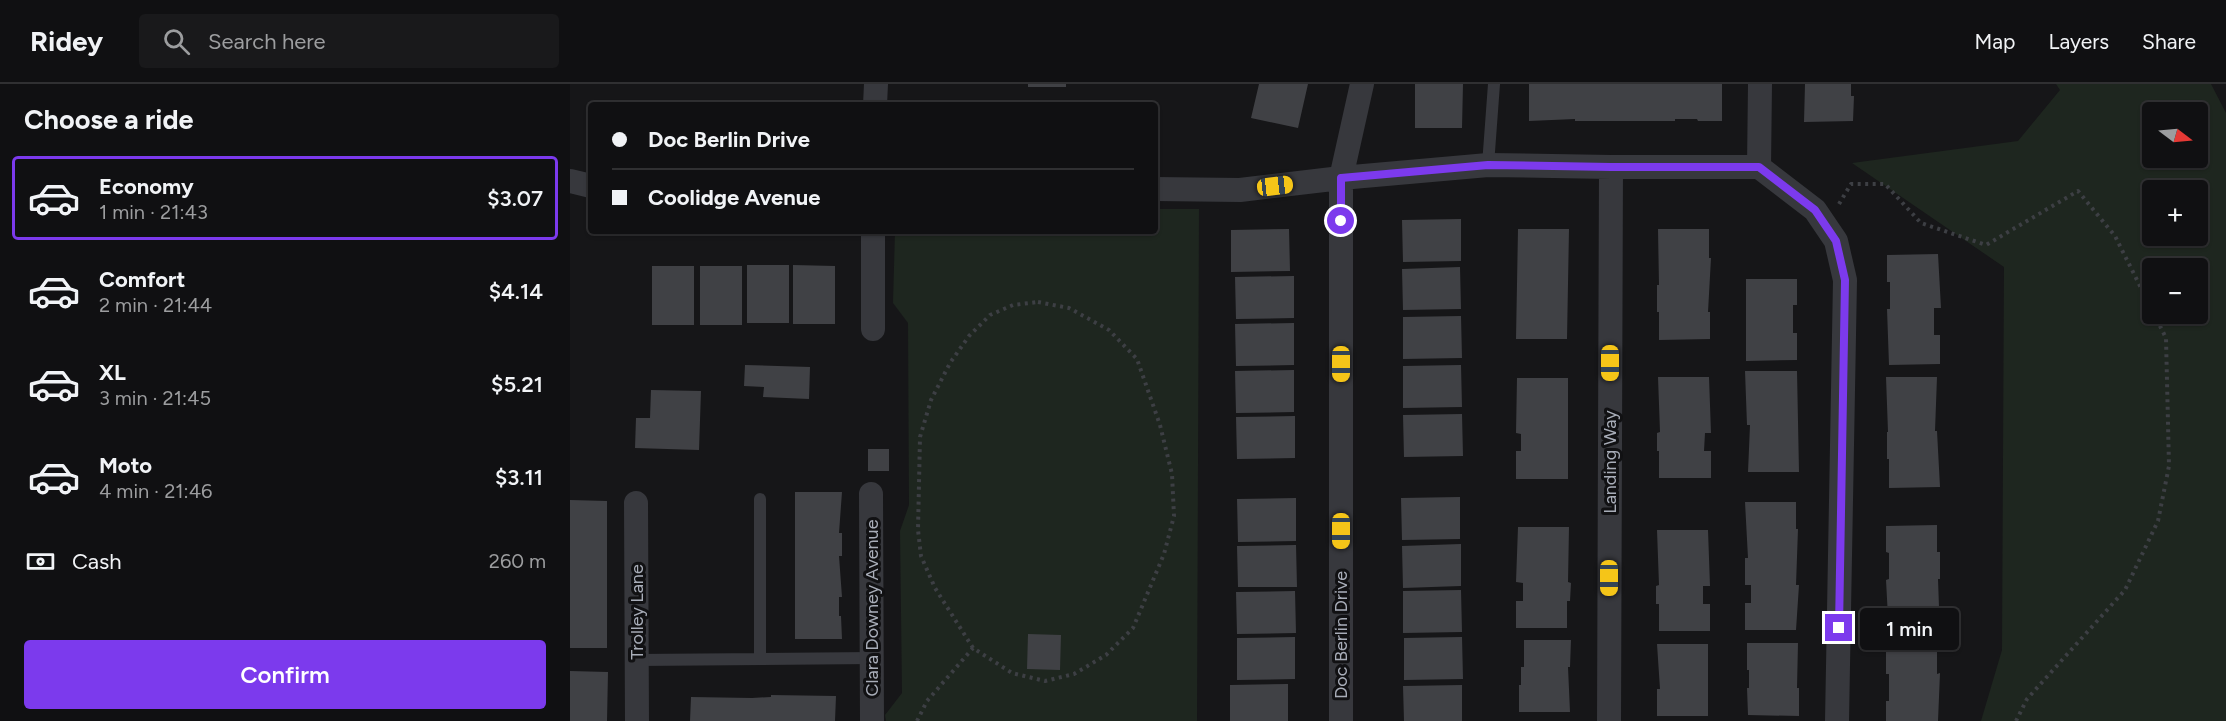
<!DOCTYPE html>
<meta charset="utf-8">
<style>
:root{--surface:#101012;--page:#19191b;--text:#f1f3f6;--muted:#9c9d9f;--line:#303032;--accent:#7c3aed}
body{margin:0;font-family:Figtree,sans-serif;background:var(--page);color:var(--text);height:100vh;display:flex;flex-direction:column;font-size:22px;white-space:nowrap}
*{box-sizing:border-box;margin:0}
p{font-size:20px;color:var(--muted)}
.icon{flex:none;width:33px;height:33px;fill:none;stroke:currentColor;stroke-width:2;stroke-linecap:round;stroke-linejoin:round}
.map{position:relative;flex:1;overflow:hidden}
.sheet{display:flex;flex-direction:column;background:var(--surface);width:570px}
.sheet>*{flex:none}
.top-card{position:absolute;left:18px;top:18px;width:570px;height:132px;border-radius:6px;box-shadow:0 2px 4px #0004,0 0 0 2px var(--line);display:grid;align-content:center;height:132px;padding:0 24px;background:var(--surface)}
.needle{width:39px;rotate:106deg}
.controls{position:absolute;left:1572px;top:18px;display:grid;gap:12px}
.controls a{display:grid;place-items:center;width:66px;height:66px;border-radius:6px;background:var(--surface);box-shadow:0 2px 4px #0004,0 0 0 2px var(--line);font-size:30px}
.end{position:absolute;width:27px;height:27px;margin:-14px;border:8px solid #7c3aed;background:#fff;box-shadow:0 0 0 3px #fff}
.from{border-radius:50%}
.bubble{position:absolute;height:42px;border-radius:6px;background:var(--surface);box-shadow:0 2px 4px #0004,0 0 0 2px var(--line);font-size:20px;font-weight:600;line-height:42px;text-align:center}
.car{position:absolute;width:18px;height:36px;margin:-18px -9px;border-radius:8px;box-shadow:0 0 4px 2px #0007;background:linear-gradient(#f5c518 24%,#345 0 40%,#f5c518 0 76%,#345 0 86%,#f5c518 0)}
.top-card b{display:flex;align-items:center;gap:21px;height:57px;font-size:22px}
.top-card b+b{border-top:2px solid var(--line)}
.top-card i{width:15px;height:15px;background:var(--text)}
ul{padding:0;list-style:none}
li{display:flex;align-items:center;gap:18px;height:84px;margin:0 12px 9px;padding:0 12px;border:3px solid transparent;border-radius:6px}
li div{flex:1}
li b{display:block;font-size:22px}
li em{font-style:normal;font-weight:600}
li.on{border-color:var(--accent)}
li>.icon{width:54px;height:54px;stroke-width:1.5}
h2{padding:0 24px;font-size:27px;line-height:72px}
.pay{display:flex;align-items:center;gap:15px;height:66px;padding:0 24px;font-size:22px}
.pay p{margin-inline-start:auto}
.primary-button{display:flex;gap:12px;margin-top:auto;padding:12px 24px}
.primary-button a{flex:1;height:69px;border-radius:6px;background:var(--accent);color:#fff;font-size:24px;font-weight:600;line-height:69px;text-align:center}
header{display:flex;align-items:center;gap:36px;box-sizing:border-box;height:84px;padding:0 30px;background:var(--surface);border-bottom:2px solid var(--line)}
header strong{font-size:28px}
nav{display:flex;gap:33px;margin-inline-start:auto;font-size:21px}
.search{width:420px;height:54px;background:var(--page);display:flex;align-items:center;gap:15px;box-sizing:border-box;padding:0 21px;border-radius:6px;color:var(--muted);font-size:22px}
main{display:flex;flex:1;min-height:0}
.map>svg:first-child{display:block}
.green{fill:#1e261f;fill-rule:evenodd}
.building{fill:#404145}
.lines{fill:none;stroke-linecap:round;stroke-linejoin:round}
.path{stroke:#3d3f44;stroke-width:4;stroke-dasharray:3 4.5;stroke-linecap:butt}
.lane{stroke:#37383d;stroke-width:12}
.street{stroke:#37383d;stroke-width:24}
.route{stroke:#7c3aed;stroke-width:8}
.labels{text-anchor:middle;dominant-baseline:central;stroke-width:6;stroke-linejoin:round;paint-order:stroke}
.street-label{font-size:18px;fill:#a8adb8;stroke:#111113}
</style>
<header>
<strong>Ridey</strong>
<div class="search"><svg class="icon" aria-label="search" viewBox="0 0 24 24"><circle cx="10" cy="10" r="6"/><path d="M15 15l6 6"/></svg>Search here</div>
<nav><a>Map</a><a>Layers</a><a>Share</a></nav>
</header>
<main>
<section class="sheet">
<h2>Choose a ride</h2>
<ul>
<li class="on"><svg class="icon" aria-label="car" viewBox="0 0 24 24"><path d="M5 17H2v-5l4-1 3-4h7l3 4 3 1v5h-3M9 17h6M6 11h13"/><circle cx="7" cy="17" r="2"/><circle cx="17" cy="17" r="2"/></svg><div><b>Economy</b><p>1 min · 21:43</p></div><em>$3.07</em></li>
<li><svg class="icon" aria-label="car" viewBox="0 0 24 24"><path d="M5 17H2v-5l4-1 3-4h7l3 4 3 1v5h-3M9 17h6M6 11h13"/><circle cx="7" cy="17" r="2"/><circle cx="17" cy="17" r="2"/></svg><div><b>Comfort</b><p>2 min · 21:44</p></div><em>$4.14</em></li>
<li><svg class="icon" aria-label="car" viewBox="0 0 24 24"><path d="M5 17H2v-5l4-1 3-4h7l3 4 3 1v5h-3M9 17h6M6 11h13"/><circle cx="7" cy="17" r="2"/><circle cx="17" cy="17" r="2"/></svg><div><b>XL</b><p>3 min · 21:45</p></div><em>$5.21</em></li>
<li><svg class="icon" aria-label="car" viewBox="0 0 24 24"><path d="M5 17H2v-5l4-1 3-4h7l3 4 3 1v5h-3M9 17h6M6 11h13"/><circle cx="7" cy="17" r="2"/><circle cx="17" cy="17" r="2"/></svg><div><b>Moto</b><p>4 min · 21:46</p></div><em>$3.11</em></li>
</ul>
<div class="pay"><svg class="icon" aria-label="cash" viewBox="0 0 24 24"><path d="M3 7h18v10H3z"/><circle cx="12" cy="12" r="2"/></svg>Cash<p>260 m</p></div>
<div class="primary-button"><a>Confirm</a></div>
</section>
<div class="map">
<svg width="1656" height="637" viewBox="0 0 1656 637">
<rect width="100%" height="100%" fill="#161618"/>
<path class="green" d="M 1486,0 L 1641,0 L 1656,29 L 1656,637 L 1411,637 L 1432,566 L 1434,183 L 1282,79 L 1448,57 L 1490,6 ZM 1582,28 L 1628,28 L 1628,74 L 1582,74 ZM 1582,106 L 1628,106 L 1628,152 L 1582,152 ZM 1582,184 L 1628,184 L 1628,230 L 1582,230 Z
M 585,125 L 629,125 L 627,637 L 316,637 L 315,631 L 332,609 L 330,447 L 339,421 L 338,239 L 323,219 L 325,147 L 585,147 Z"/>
<path class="building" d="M 458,0 L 496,0 L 496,3 L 458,3 Z
M 689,0 L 738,0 L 728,44 L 681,34 Z
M 845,0 L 893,0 L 892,44 L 845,44 Z
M 959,0 L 1152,0 L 1152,37 L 1128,37 L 1127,35 L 1105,35 L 1105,37 L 1005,37 L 1005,35 L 959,37 Z
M 1235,0 L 1281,0 L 1281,12 L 1284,12 L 1283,37 L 1234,38 Z
M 891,135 L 891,177 L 833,178 L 832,136 Z
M 719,145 L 720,187 L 661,188 L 661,146 Z
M 948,145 L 999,145 L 997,255 L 946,255 Z
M 1088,145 L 1139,145 L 1139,174 L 1141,174 L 1138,228 L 1140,228 L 1140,255 L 1089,256 L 1089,228 L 1087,228 L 1087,201 L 1089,201 Z
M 1368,170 L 1371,224 L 1364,224 L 1364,251 L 1370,251 L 1370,280 L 1319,281 L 1317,225 L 1320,225 L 1320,198 L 1317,198 L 1317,171 Z
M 177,181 L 219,181 L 219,239 L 177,239 Z
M 223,181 L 265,182 L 265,240 L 223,240 Z
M 82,182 L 124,182 L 124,241 L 82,241 Z
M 130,182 L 172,182 L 172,241 L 130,241 Z
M 890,183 L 891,225 L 833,226 L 832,185 Z
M 724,192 L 724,234 L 666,235 L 665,193 Z
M 1176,195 L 1227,195 L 1227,221 L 1223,221 L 1223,249 L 1227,249 L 1227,276 L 1176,277 Z
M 891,232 L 892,274 L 833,275 L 833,233 Z
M 724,239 L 724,281 L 666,282 L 665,240 Z
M 175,281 L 240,283 L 239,315 L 193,313 L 194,303 L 174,302 Z
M 891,281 L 892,323 L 833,324 L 833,282 Z
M 724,286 L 724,328 L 666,329 L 665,287 Z
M 1175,287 L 1227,287 L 1229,388 L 1178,388 L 1180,341 L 1177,341 Z
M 1088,293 L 1139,293 L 1141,349 L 1135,349 L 1134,367 L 1141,367 L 1141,394 L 1089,394 L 1089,367 L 1087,367 L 1087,349 L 1090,348 Z
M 1316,293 L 1367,293 L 1365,347 L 1367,347 L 1370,403 L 1319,404 L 1319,375 L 1317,375 L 1317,348 L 1318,348 Z
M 947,294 L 998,294 L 998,395 L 946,395 L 946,367 L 951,367 L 951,350 L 946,349 Z
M 81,306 L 131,307 L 129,366 L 65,364 L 66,334 L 80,334 Z
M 892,330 L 893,372 L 834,373 L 833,331 Z
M 725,332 L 725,374 L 667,375 L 666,333 Z
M 298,365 L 319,365 L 319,387 L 298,387 Z
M 225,408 L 272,408 L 269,449 L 272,449 L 272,472 L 269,472 L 272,513 L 269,513 L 269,532 L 271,532 L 272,555 L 225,555 Z
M 890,413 L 890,455 L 832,456 L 831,414 Z
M 726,414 L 726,457 L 668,458 L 667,415 Z
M 0,416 L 37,417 L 37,564 L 0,564 Z
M 1175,418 L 1226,418 L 1226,445 L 1228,445 L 1226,501 L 1229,501 L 1226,546 L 1175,546 L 1175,519 L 1181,519 L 1181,501 L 1175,501 L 1175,474 L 1178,474 Z
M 1367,441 L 1367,468 L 1370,468 L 1370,495 L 1368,495 L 1370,551 L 1319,552 L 1316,496 L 1319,495 L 1319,469 L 1316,468 L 1316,442 Z
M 948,443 L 999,443 L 998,498 L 1001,499 L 1000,517 L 997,517 L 997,544 L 946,544 L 946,517 L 953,517 L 953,499 L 946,498 Z
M 1087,446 L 1138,446 L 1140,502 L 1133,502 L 1133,520 L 1140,520 L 1140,547 L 1089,547 L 1089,520 L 1086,520 L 1086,502 L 1089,501 Z
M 891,460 L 891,502 L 833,504 L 832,462 Z
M 726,461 L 727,503 L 668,503 L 667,462 Z
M 891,506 L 892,548 L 833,549 L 833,507 Z
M 725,507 L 726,549 L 667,550 L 666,508 Z
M 458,550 L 491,551 L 490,586 L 457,585 Z
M 725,553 L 725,595 L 667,596 L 667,554 Z
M 892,553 L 893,595 L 834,596 L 834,554 Z
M 954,556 L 1001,556 L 1000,583 L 998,583 L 1000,628 L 949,628 L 949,601 L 951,601 L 951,583 L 954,583 Z
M 1177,559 L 1228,559 L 1227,604 L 1229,604 L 1229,632 L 1178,631 L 1177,604 L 1179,604 L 1179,586 L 1177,586 Z
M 1087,560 L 1138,560 L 1138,632 L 1087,632 L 1087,605 L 1090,605 Z
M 1367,562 L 1367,590 L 1370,589 L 1368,637 L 1316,637 L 1316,617 L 1319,617 L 1319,590 L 1316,590 L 1316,563 Z
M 0,587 L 38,588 L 37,637 L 0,637 Z
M 718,600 L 718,637 L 660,637 L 660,601 Z
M 892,601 L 892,637 L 834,637 L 833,602 Z
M 201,611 L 266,612 L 265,637 L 120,637 L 121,613 L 182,614 L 201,613 Z"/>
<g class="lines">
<path class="path" d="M 1269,120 L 1281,100 L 1315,100 L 1351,139 L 1416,161 L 1508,107 L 1545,152 L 1582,226
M 468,218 L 499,224 L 539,246 L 567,275 L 590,341 L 602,390 L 604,432 L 594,470 L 563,544 L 536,571 L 504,590 L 475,597 L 442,589 L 403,564 L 365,504 L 351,472 L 348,446 L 350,353 L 361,316 L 380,279 L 399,252 L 420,231 L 443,221 Z
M 347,637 L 357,617 L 403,564
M 1446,637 L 1457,615 L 1555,506 L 1588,437 L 1599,382 L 1596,254 L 1584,230"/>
<path class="lane" d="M 918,81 L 924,0
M 190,575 L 190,415
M 67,576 L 303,574"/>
<path class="street" d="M 305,21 L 306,0
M 1189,83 L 1190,0
M 0,97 L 21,102
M 585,105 L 670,106 L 771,94 L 918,81 L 1041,83 L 1189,83 L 1245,126 L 1266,157 L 1275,196 L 1267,637
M 303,245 L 303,147
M 301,410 L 302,637
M 66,419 L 67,637
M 771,637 L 771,94 L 792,0
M 1039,637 L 1041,83"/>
</g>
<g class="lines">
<path class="route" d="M 771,137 L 771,94 L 918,81 L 1041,83 L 1189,83 L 1245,126 L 1266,157 L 1275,196 L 1269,544"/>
</g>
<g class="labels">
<g class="street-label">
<text transform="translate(1040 378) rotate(-90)">Landing Way</text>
<text transform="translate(302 524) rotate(-90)">Clara Downey Avenue</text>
<text transform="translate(67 528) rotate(-90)">Trolley Lane</text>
<text transform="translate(771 551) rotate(-90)">Doc Berlin Drive</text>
</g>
</g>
</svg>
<div class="controls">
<a><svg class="needle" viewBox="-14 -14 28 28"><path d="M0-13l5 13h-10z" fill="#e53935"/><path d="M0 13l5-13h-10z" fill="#9c9d9f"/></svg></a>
<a>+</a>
<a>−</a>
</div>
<i class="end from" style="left:771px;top:137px"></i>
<i class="end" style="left:1269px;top:544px"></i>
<div class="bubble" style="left:1290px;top:524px;width:99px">1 min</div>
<i class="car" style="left:705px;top:102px;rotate:83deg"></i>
<i class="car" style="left:1040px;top:279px;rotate:180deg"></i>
<i class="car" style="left:771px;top:280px;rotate:180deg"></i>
<i class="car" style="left:771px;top:447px;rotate:180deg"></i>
<i class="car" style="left:1039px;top:494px;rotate:180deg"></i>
<div class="top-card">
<b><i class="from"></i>Doc Berlin Drive</b>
<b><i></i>Coolidge Avenue</b>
</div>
</div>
</main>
